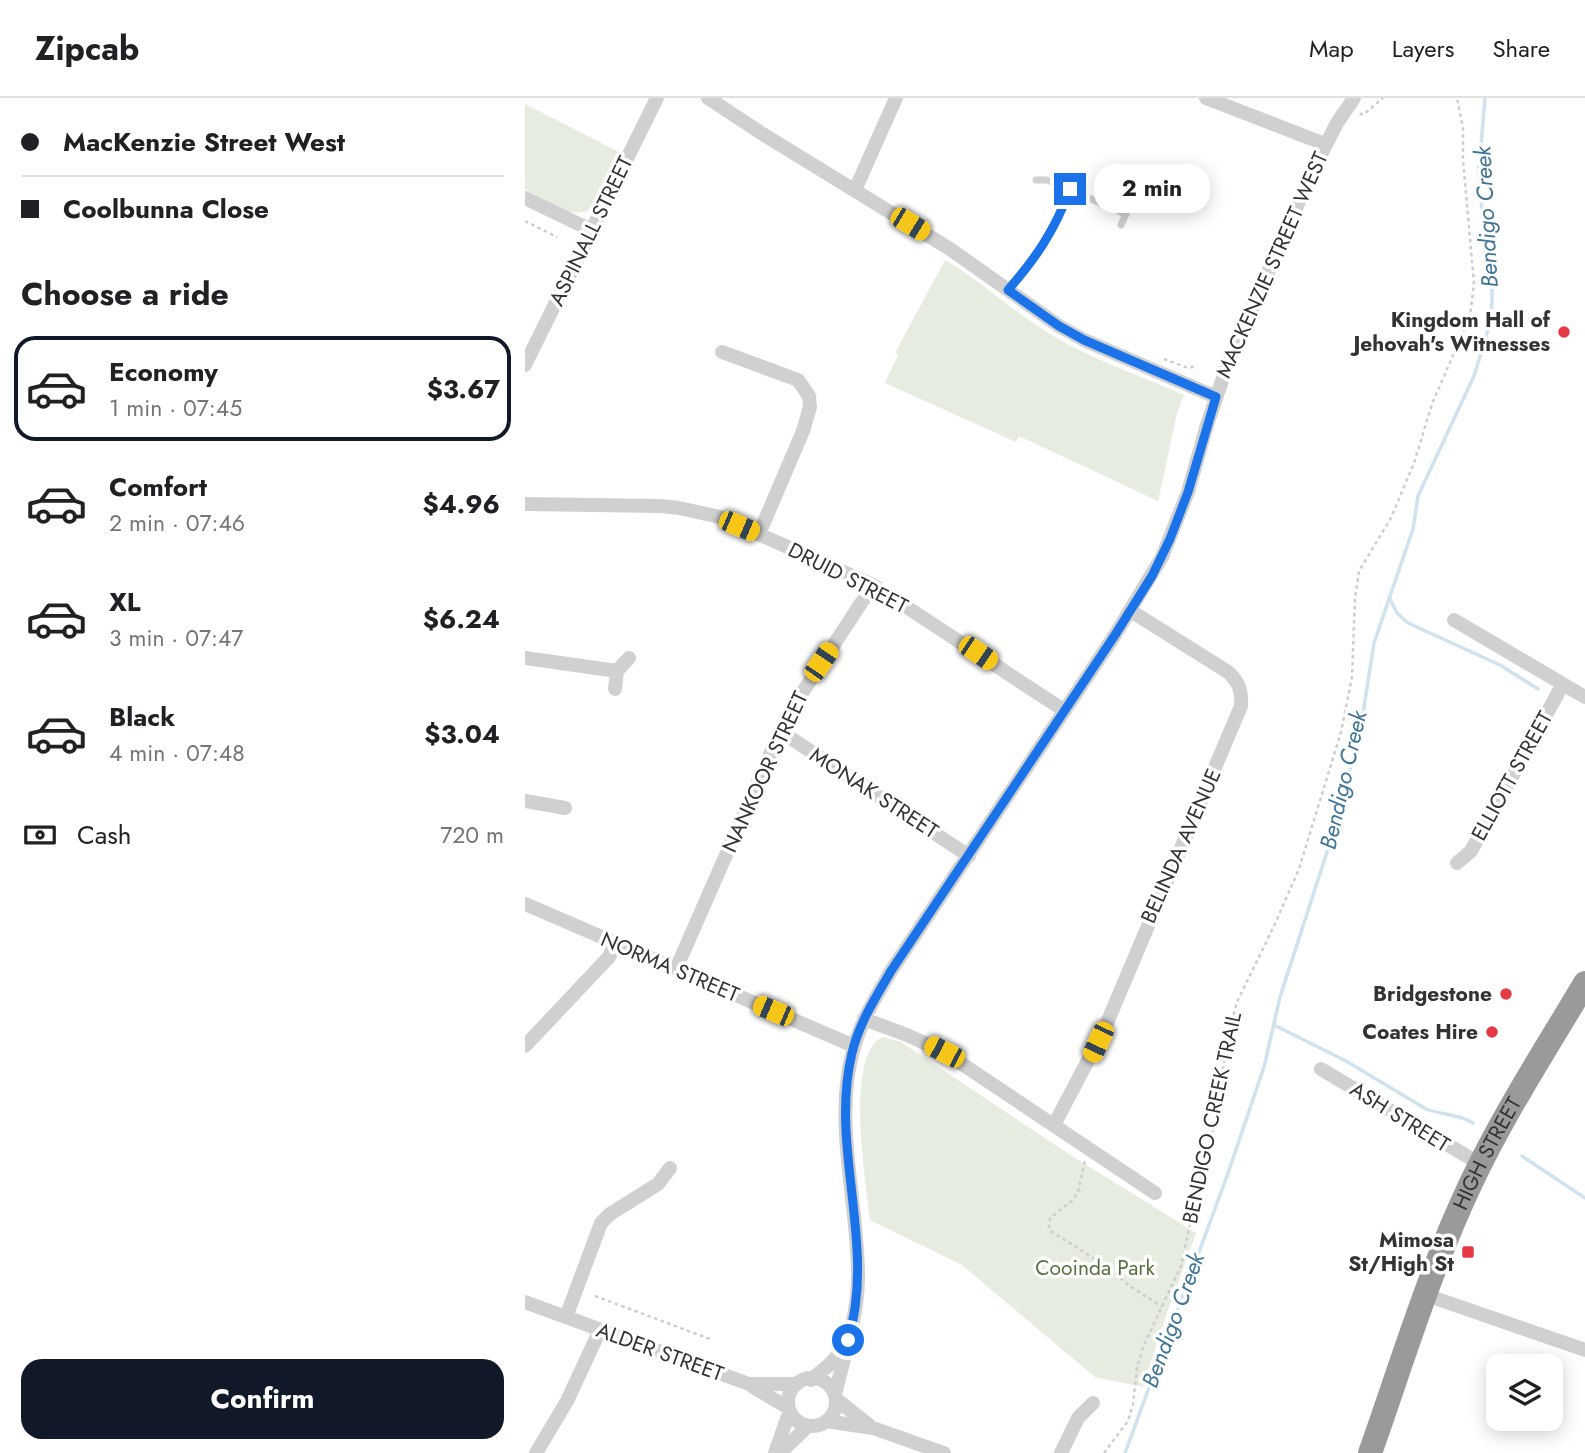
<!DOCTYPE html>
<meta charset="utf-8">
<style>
:root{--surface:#fff;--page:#f6f6f6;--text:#202124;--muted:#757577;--line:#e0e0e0;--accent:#111827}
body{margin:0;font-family:Jost,sans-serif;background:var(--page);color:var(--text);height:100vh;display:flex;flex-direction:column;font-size:26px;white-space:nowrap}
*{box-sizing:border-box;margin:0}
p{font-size:23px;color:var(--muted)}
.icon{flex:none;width:38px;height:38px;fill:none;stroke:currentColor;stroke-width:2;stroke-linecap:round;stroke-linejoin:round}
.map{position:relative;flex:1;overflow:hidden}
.drawer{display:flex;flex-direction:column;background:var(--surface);width:525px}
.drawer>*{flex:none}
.hud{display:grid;align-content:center;height:154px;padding:0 21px;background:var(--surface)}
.fabs{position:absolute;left:961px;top:1256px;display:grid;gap:14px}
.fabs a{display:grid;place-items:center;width:77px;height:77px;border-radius:14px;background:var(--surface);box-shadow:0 4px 18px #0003;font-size:35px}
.end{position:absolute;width:32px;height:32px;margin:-16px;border:9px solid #1a73e8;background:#fff;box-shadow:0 0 0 4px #fff}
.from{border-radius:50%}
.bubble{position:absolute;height:49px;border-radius:21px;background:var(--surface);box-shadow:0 4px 18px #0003;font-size:23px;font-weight:700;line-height:49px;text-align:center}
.car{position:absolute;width:21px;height:42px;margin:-21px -10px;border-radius:9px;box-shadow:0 0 5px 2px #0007;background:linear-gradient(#f5c518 24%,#345 0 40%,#f5c518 0 76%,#345 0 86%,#f5c518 0)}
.hud b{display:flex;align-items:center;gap:24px;height:66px;font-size:26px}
.hud b+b{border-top:2px solid var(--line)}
.hud i{width:18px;height:18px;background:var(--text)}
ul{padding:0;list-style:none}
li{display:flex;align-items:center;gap:21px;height:105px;margin:0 14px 10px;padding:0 7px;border:4px solid transparent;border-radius:21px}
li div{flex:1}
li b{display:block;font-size:26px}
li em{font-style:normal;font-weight:700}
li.active{border-color:var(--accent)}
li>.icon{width:63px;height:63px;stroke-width:1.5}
h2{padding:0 21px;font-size:32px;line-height:84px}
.pay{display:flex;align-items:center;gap:18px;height:77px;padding:0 21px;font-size:26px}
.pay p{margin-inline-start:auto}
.button{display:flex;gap:14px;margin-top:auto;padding:14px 21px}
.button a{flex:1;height:80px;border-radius:21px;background:var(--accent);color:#fff;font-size:28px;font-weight:700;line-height:80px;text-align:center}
header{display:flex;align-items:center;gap:42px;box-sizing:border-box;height:98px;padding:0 35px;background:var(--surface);border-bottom:2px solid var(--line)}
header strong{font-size:33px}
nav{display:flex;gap:38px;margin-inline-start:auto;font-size:24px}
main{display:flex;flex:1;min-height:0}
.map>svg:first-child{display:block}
.green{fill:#e6ecdf}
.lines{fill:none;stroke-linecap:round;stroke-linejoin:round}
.stream{stroke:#cfe2ee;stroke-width:3.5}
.path{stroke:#cdcdcd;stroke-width:2.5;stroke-dasharray:3.5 3.5;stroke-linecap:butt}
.lane{stroke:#d0d0d0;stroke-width:7}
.street{stroke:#d0d0d0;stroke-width:14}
.highway{stroke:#9a9a9a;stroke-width:24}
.route{stroke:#1a73e8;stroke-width:9}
.poi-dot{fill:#e63946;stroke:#fff;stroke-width:2.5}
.labels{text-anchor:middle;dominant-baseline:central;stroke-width:7;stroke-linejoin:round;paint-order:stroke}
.street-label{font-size:21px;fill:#333;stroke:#fff}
.poi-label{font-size:21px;font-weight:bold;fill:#333;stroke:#fff;text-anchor:end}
.park-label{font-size:21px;fill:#56703f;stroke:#fff}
.water-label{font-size:23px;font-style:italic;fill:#3f7597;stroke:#fff}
</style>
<header>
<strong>Zipcab</strong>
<nav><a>Map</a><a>Layers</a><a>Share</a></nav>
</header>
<main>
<section class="drawer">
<div class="hud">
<b><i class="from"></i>MacKenzie Street West</b>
<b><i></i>Coolbunna Close</b>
</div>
<h2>Choose a ride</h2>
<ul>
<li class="active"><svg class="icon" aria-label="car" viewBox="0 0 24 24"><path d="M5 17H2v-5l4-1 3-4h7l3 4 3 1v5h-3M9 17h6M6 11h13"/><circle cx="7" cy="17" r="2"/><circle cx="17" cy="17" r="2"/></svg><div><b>Economy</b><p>1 min · 07:45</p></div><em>$3.67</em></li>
<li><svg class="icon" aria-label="car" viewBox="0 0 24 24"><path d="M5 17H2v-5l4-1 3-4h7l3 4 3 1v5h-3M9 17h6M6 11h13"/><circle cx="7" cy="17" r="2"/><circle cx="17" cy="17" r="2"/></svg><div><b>Comfort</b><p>2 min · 07:46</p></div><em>$4.96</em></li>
<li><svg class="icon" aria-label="car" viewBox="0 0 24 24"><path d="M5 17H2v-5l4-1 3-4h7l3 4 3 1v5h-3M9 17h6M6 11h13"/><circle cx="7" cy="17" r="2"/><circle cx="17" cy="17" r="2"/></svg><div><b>XL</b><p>3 min · 07:47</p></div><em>$6.24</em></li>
<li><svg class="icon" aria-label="car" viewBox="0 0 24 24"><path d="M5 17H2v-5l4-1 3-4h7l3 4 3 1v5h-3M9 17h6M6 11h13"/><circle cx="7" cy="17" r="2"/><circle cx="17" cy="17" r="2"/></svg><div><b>Black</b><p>4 min · 07:48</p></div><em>$3.04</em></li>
</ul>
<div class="pay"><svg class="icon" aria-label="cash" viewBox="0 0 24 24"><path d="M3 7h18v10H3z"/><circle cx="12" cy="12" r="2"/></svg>Cash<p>720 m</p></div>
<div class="button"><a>Confirm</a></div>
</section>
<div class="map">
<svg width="1060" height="1355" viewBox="0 0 1060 1355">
<rect width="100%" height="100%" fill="#fff"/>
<path class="green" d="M 0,6 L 96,55 L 66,111 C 46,123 18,101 0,91 Z
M 420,162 C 454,182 483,209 517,231 C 560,259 611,276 659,297 L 652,315 L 633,403 L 494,338 L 491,344 L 360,285 L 373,257 L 370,255 Z
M 358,939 L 376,944 L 550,1060 L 671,1135 L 636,1232 L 618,1289 L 570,1279 L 437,1167 L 345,1122 C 341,1085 319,956 358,939 Z"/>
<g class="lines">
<path class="stream" d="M 864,499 L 872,515 L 883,525 L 975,567 L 1013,591
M 749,927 L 821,963 L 901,1011 C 916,1017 935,1016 948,1025
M 997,1058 L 1060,1100
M 600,1355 L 702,1078 L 739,969 L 755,899 L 814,717 L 837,622 L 849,545 L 888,431 L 893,398 L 949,278 L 963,232 L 967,205 L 967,181 L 958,126 L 954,71 L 960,0"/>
<path class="path" d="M 835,15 L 838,17 L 858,0
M 0,123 L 32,139
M 639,261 L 663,270 L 672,268
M 560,1063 L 553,1094 L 549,1101 L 525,1120 L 524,1130 L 527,1134 L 584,1170 L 602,1186 L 637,1209
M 70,1198 L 185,1241
M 579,1355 L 603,1323 L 608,1306 L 612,1270 L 618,1249 L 656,1168 L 672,1093 L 689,1027 L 704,934 L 712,904 L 749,828 L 774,771 L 816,634 L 827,579 L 830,500 L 834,473 L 866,420 L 889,365 L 907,306 L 945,218 L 949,186 L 938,61 L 938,30 L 932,0"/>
<path class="lane" d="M 511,82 L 522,82 L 601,116 L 596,127
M 483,192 C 512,158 529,133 545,91"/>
<path class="street" d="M 183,0 L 236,35 L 425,151 L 534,228 L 559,242 L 691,299
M 681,0 L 800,46
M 330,92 L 371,0
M 0,100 L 66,132
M 197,254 L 273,282 L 284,298 L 285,309 L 278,333 L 234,436
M 0,267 L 132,0
M 0,406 L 136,408 L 154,410 L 195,419 L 348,487 L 540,613
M 929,522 L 1060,599
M 0,560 L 92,573
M 90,591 L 92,573 L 104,560
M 255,633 L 444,758
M 0,703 L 40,710
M 932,765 L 946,753 L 1038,586
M 0,806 L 329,948
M 151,871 L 262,618 L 348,487
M 339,921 L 382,937 L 419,954 L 630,1095
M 0,948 L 84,859 L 91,845
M 796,971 L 955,1066
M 529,1027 L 579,932 L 716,608 C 717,593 714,584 703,574 L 606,513
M 901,1197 L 1060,1252
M 0,1204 L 224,1286 L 272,1286
M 41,1219 L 76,1125 L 85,1116 L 133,1086 L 145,1070
M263 1304a24 24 0 1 1 48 0a24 24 0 1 1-48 0Z
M 286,1282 L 304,1267 L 320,1249
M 228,1289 L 262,1309
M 310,1296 C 319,1259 332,1221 333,1182 C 334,1105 307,1024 329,949 C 337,921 352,897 366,873 L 590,537 L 637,459 L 663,394 L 682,327 L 702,268 L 786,76 L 812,25 L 829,0
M 311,1301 L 344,1327
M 301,1323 L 348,1330 L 419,1355
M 11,1355 L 42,1303 L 75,1232
M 250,1355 L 264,1315
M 255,1355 L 283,1328
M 536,1355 L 553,1320 L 568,1305"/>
<path class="highway" id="s1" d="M 845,1355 C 877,1265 905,1171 946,1085 C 979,1015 1021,951 1060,885"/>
</g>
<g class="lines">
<path class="route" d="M 323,1242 C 352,1147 304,1050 327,955 C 334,925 351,899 366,873 L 590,537 L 627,478 L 645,441 L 663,394 L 691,299 L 559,242 L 534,228 L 483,192 C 511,160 530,132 545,91"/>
</g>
<g class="poi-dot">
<circle cx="1039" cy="234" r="7"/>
<circle cx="981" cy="896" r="7"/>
<circle cx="967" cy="934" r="7"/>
<rect x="936" y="1147" width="14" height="14" rx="3.5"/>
</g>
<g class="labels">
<g class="street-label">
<text transform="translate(66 133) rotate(-64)">ASPINALL STREET</text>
<text transform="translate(747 167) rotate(-66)">MACKENZIE STREET WEST</text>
<text transform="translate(323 480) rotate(27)">DRUID STREET</text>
<text transform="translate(240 674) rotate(-65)">NANKOOR STREET</text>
<text transform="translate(987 678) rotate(-61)">ELLIOTT STREET</text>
<text transform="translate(349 695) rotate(33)">MONAK STREET</text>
<text transform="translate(656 748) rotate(-66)">BELINDA AVENUE</text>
<text transform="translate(145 869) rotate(23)">NORMA STREET</text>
<text transform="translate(875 1019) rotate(32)">ASH STREET</text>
<text transform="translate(687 1020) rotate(-78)">BENDIGO CREEK TRAIL</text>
<text stroke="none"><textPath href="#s1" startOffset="322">HIGH STREET</textPath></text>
<text transform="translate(135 1254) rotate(20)">ALDER STREET</text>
</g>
<g class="poi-label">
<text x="1025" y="222">Kingdom Hall of<tspan x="1025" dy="24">Jehovah's Witnesses</tspan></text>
<text x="967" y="896">Bridgestone</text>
<text x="953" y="934">Coates Hire</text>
<text x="929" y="1142">Mimosa<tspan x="929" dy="24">St/High St</tspan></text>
</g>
<g class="park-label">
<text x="570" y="1170">Cooinda Park</text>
</g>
<g class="water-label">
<text transform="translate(961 119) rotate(-93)">Bendigo Creek</text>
<text transform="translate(818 682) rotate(-77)">Bendigo Creek</text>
<text transform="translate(648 1222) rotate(-70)">Bendigo Creek</text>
</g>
</g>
</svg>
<div class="fabs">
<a><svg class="icon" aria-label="layers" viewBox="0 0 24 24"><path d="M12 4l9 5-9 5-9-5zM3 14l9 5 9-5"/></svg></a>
</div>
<i class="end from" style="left:323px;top:1242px"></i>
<i class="end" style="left:545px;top:91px"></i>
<div class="bubble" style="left:569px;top:66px;width:116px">2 min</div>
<i class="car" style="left:385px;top:126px;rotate:121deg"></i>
<i class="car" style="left:214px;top:428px;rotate:113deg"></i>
<i class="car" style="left:453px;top:555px;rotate:124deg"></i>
<i class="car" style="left:296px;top:564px;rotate:34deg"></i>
<i class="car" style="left:248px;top:913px;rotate:293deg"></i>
<i class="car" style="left:573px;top:944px;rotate:205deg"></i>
<i class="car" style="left:419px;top:954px;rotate:297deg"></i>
</div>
</main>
